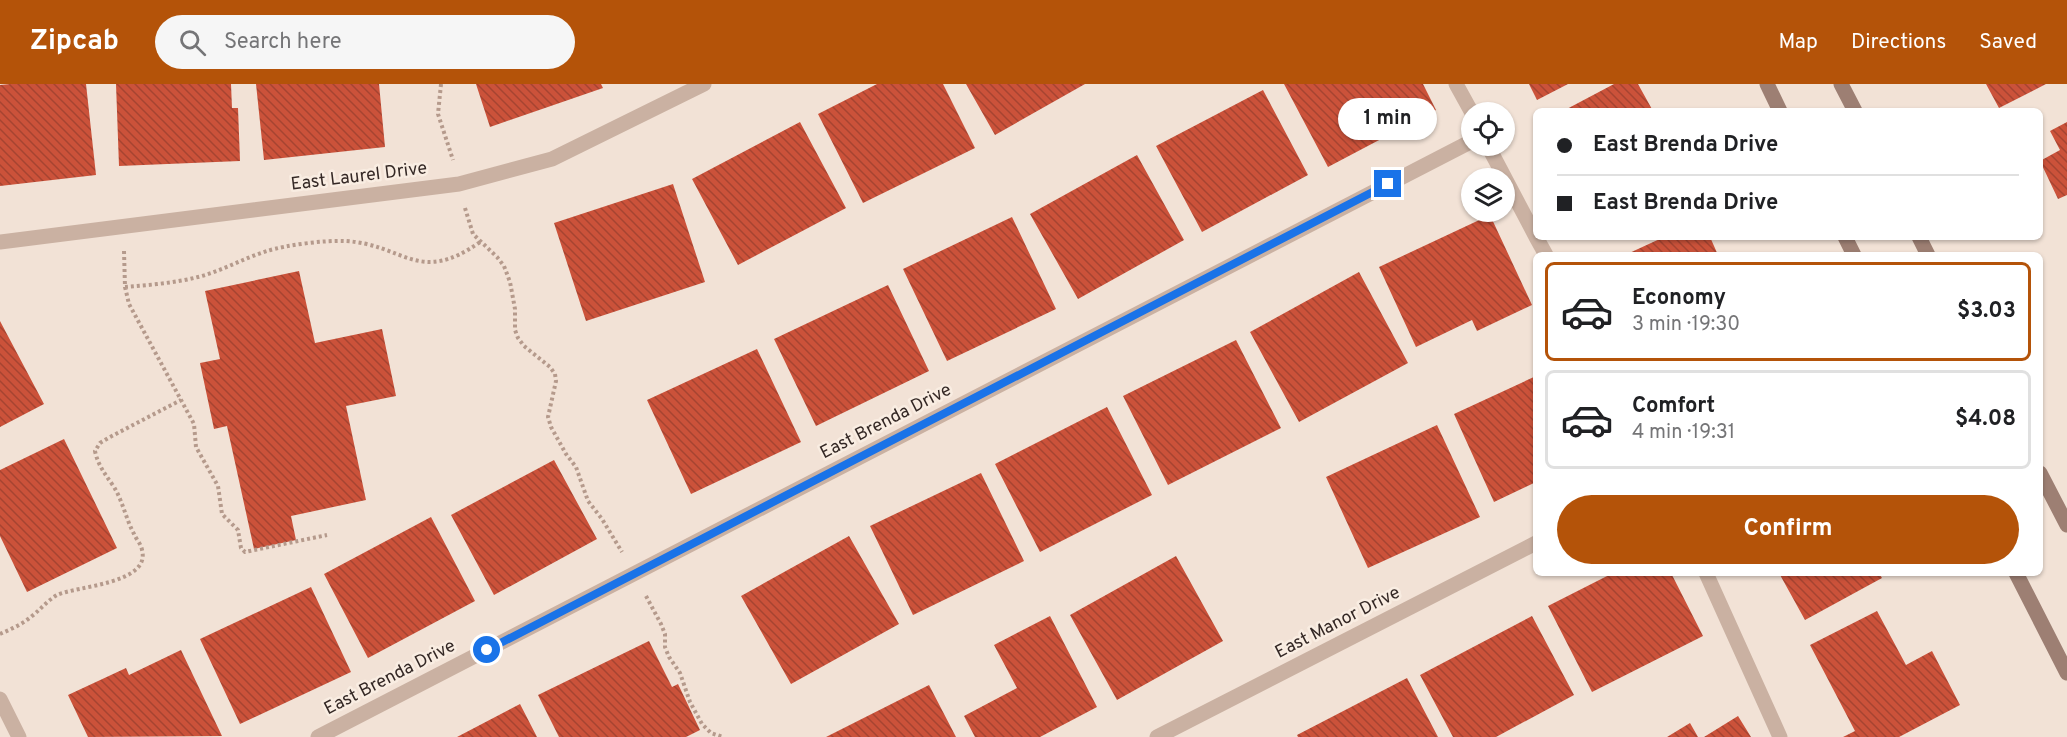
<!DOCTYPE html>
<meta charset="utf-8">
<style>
:root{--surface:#fff;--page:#f6f6f6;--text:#202124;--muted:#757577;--line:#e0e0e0;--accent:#b45309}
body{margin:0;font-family:Overpass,sans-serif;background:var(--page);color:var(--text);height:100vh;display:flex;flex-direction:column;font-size:22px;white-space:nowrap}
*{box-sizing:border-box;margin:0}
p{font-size:20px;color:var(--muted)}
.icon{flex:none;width:33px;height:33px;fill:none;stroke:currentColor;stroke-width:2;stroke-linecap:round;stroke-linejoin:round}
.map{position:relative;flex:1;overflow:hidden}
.panel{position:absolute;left:1533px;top:168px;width:510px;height:324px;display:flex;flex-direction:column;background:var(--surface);border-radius:9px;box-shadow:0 2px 4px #0004}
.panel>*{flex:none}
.guide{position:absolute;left:1533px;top:24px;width:510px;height:132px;border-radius:9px;box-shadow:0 2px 4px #0004;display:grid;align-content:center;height:132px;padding:0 24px;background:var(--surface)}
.fabs{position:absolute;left:1461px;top:18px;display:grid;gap:12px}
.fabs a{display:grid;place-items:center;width:54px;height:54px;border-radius:50%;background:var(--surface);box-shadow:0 2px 4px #0004;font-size:30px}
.end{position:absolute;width:27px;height:27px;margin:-14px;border:8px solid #1a73e8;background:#fff;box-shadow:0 0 0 3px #fff}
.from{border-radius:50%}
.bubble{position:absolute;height:42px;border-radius:21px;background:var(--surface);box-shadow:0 2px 4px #0004;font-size:20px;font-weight:700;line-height:42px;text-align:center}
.guide b{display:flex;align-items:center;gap:21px;height:57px;font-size:22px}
.guide b+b{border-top:2px solid var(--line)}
.guide i{width:15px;height:15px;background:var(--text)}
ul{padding:10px 0 0;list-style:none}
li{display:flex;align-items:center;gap:18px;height:99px;margin:0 12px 9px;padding:0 12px;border:3px solid var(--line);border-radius:9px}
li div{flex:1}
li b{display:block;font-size:22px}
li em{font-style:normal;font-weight:700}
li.active{border-color:var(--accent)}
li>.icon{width:54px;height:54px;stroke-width:1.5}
.cta{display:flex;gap:12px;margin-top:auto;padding:12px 24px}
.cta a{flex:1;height:69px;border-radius:36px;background:var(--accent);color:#fff;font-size:24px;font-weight:700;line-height:69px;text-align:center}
header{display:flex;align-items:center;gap:36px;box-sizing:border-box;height:84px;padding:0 30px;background:var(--accent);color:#fff}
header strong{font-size:28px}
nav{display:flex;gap:33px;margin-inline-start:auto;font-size:21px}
.search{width:420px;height:54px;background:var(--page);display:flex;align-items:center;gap:15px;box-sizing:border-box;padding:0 21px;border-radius:33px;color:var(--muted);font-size:22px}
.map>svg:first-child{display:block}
.building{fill:url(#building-back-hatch)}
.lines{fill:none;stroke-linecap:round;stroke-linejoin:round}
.path{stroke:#b59a8c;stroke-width:4;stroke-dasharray:3 3;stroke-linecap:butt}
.street{stroke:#cab1a2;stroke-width:15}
.secondary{stroke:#9d7f73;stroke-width:15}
.route{stroke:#1a73e8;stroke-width:8}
.labels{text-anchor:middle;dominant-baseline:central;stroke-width:5;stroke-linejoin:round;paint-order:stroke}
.street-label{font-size:18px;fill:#342825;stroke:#f9ede2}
</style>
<header>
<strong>Zipcab</strong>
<div class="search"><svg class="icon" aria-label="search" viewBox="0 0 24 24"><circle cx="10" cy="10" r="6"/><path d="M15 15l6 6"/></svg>Search here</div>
<nav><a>Map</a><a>Directions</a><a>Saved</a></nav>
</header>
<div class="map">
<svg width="2067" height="653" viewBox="0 0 2067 653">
<defs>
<pattern id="building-back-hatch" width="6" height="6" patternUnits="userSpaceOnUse" patternTransform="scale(1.5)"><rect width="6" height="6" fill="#cb523a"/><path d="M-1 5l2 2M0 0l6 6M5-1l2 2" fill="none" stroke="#a64431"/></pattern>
</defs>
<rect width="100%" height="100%" fill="#f2e2d6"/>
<path class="building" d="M 10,0 L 86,0 L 96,91 L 0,102 L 0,1 Z
M 116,0 L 231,0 L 232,24 L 238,24 L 240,77 L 119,82 Z
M 256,0 L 379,0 L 385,63 L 264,76 Z
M 476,0 L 601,0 L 603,4 L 490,43 Z
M 877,0 L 943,0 L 975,64 L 863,119 L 818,30 Z
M 966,0 L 1085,0 L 995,51 Z
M 1284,0 L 1423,0 L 1436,26 L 1328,83 Z
M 1529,0 L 1568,0 L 1537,16 Z
M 1614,0 L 1638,0 L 1653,27 L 1563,27 Z
M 1986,0 L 2046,0 L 1999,24 Z
M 1263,6 L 1308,91 L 1202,148 L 1156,62 Z
M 800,38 L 846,124 L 738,181 L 692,95 Z
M 2067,38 L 2067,111 L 2058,115 L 2040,77 L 2060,66 L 2050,47 Z
M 1137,71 L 1184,156 L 1078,215 L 1030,130 Z
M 673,100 L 705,198 L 586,237 L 554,139 Z
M 1490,131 L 1532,221 L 1477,247 L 1472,236 L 1416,263 L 1379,183 Z
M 1012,133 L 1056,225 L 947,277 L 903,185 Z
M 1664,153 L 1710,153 L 1718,171 L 1625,171 Z
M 299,187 L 315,259 L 382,245 L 396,312 L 346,322 L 366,416 L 291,432 L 296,456 L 254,465 L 227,342 L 214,345 L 200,279 L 220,275 L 205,207 Z
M 1359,188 L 1408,279 L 1299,338 L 1250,248 Z
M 888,201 L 929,287 L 816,342 L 774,255 Z
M 0,237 L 44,320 L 0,343 Z
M 1236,256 L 1281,344 L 1168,401 L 1123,312 Z
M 757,265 L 801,358 L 691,410 L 647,316 Z
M 1536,292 L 1536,398 L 1494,418 L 1454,330 Z
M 1107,323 L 1152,411 L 1040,468 L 995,380 Z
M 1437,341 L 1480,433 L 1368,484 L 1326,393 Z
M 64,355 L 117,464 L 27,508 L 0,452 L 0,386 Z
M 554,376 L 597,455 L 494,511 L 451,431 Z
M 981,389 L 1024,477 L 913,531 L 870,442 Z
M 431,433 L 475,517 L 368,574 L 324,490 Z
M 849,452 L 899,540 L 791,600 L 741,512 Z
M 1176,472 L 1223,557 L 1117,616 L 1070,531 Z
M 1613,489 L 1671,489 L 1703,552 L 1592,608 L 1548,522 Z
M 1779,489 L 1879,489 L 1882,494 L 1805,536 Z
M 311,503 L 351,588 L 240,640 L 200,555 Z
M 1877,527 L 1906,581 L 1932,567 L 1960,621 L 1899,653 L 1843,653 L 1855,647 L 1810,561 Z
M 1050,532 L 1097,623 L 1040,653 L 975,653 L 964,632 L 1017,604 L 994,561 Z
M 1532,532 L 1574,611 L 1496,653 L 1453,653 L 1420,591 Z
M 649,557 L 672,603 L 678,600 L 700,646 L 686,653 L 559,653 L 538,611 Z
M 181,566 L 222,652 L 88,653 L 68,611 L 126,584 L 129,591 Z
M 1407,594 L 1438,653 L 1298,653 L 1297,651 Z
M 929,601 L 956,653 L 826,653 Z
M 520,620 L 537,653 L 457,653 Z
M 1738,632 L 1751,653 L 1704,653 Z
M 1690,639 L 1698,653 L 1667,653 Z"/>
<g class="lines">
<path class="path" d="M 441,0 L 438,30 L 453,76
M 465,124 L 473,150 L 497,173 L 504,182 L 510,198 L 515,225 L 515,246 L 518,254 L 524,262 L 550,283 L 555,290 L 556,297 L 548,333 L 551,343 L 566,370 L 576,383 L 588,417 L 602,435 L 622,468
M 124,167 L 125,203 L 129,220 L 194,340 L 196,363 L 218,402 L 222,430 L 238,446 L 241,464 L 245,468 L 327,451
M 125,203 C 149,201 175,199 198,193 C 222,187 244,174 267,167 C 286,161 325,156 345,157 C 404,160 418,202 480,158
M 646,512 L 661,540 L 665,550 L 665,563 L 669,573 L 680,589 L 690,618 L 702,640 L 711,649 L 723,653
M 0,550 C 11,545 23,540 32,532 C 41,525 47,517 57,511 C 76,502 151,500 142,466 C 141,460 136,455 134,450 C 126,435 123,418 114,403 C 106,391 98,382 95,367 L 100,359 L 110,353 L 181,316"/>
<path class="street" d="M 1456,0 L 1472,29
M 1488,62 L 1536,153
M 1536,153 L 1546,171
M 0,158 L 459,100 L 552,75 L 704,0
M 1706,489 L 1780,653
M 0,615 L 19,653
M 318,653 L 1472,57
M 1157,653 L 1536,459"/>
<path class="secondary" d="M 1767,0 L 1780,27
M 1841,0 L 1855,27
M 1845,153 L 1854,171
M 1919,153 L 1928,171
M 2040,389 L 2067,441
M 2016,489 L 2067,589"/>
</g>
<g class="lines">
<path class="route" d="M 487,566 L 1388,100"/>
</g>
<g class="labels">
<g class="street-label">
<text transform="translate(359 93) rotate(-7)">East Laurel Drive</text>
<text transform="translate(886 338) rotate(-27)">East Brenda Drive</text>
<text transform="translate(1338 539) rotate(-27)">East Manor Drive</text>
<text transform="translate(390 594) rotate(-27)">East Brenda Drive</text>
</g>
</g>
</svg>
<div class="fabs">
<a><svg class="icon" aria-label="locate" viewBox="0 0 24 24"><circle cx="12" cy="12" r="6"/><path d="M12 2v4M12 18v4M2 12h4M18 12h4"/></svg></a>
<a><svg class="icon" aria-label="layers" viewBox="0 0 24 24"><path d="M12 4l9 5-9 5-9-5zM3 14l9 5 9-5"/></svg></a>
</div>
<i class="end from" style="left:487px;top:566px"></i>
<i class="end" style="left:1388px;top:100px"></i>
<div class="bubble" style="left:1338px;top:14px;width:99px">1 min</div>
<div class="guide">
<b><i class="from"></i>East Brenda Drive</b>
<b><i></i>East Brenda Drive</b>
</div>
<section class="panel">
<ul>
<li class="active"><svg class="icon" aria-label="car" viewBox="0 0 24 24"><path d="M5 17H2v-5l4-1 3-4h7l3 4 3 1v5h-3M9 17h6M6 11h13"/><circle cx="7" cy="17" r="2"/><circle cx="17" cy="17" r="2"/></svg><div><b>Economy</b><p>3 min · 19:30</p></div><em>$3.03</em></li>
<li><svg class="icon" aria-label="car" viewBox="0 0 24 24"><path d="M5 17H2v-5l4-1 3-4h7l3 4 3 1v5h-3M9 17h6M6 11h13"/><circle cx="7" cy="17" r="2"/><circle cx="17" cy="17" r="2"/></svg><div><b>Comfort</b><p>4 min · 19:31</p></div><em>$4.08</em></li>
</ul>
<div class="cta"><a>Confirm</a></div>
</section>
</div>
